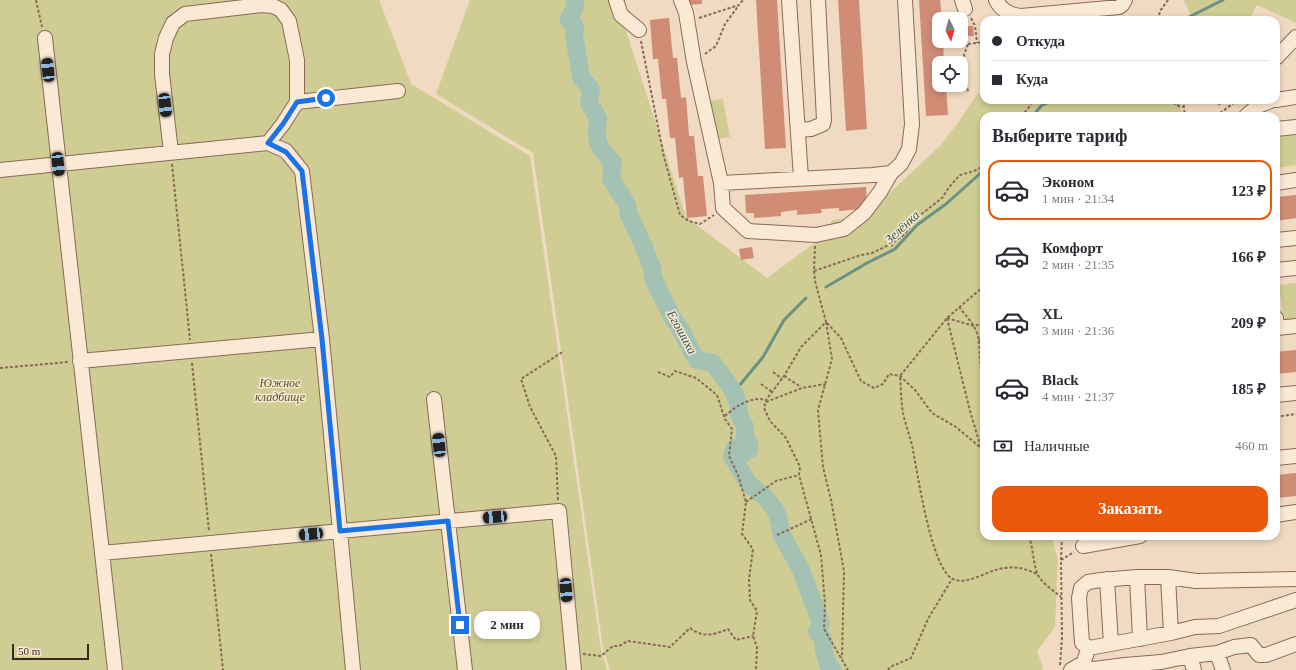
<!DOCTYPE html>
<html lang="ru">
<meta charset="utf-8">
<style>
:root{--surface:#fff;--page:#f2f2f3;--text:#2b2b33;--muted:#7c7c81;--line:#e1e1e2;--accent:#ea580c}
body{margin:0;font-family:Georgia,serif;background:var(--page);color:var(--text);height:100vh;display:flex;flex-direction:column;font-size:15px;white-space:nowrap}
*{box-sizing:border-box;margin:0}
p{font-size:13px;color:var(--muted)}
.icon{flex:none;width:22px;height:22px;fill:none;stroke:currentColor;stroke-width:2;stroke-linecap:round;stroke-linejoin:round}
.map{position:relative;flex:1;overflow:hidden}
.details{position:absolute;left:980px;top:112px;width:300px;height:428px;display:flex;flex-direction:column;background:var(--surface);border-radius:12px;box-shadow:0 2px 6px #0003}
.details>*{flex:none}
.banner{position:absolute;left:980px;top:16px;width:300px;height:88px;border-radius:12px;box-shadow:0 2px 6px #0003;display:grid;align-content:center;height:88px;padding:0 12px;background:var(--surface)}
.needle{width:26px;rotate:175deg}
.tools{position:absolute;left:932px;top:12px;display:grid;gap:8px}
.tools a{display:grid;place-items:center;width:36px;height:36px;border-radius:8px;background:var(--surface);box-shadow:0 2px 6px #0003;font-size:20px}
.scale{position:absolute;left:12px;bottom:10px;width:77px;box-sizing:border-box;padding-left:4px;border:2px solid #39261d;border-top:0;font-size:11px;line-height:14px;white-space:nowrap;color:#39261d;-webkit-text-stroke:3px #f7e6d1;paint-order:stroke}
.end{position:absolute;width:18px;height:18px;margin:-9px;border:5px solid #1a73e8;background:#fff;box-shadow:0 0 0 2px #fff}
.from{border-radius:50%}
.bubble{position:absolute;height:28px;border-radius:12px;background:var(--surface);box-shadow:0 2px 6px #0003;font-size:13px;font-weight:800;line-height:28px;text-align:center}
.car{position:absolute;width:12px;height:24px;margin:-12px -6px;border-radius:5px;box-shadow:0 0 3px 1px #0007;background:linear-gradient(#222 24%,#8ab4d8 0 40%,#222 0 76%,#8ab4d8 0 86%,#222 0)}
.banner b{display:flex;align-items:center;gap:14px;height:38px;font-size:15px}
.banner b+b{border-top:1px solid var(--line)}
.banner i{width:10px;height:10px;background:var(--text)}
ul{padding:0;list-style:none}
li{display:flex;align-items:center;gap:12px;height:60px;margin:0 8px 6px;padding:0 4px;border:2px solid transparent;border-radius:12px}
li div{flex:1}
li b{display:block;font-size:15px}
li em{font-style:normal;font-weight:800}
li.selected{border-color:var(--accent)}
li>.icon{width:36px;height:36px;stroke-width:1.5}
h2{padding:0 12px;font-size:18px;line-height:48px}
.pay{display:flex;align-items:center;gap:10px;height:44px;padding:0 12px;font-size:15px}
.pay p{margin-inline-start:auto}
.cta{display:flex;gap:8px;margin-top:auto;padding:8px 12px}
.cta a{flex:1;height:46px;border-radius:12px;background:var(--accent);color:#fff;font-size:16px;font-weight:800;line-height:46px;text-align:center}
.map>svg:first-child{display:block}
.green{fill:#cfcc94}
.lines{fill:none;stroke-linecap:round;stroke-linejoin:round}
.stream{stroke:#6a9181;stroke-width:3}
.river{stroke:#a4c2b4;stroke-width:18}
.building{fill:#d08c75}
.minor-casing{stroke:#8a6a57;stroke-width:16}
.path{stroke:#8a6a57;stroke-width:2;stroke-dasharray:3 2;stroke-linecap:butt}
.minor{stroke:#fae9d4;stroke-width:14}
.route{stroke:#1a73e8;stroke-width:5}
.labels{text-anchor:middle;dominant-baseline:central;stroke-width:3;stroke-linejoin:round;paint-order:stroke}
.park-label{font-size:12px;font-style:italic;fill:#525722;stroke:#f7e6d1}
.water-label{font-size:13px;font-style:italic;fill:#2b5a4f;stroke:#f7e6d1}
</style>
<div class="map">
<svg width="1296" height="670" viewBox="0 0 1296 670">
<rect width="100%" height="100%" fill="#f0dac1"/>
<path class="green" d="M 0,0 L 379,0 L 411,84 L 530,156 L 601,650 L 607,670 L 0,670 Z
M 470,0 L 616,0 L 686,217 L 767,278 L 816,242 L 833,220 L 866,215 L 941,145 L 959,121 L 976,96 L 984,89 L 984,100 L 1179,100 L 1182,116 L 984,116 L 984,536 L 1051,536 L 1058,559 L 1055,627 L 1037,651 L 1043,668 L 1042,670 L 610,670 L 603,648 L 533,153 L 436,94 Z
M 1184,0 L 1296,0 L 1296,23 L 1257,5 L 1249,20 L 1193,20 Z
M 723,99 L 730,137 L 714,139 L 707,101 Z
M 1296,135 L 1296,165 L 1276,168 L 1276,137 Z
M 1296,283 L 1296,321 L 1284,322 L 1279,285 Z"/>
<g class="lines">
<path class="stream" d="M 1183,20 L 1223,0
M 1033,116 L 1041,106 L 1053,100
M 826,287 L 867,263 L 895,249 L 917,225 L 946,204 L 984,170
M 734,392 L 763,357 L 784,320 L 806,298"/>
<path class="river" d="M 575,0 L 575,6 L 569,20 L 575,27 L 574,35 L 581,77 L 591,89 L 589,103 L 598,118 C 595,141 597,146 613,163 L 611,179 L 627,204 L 629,215 L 644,247 L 652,268 L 654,280 L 672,317 L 681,330 L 690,348 L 697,360 L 713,363 L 734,392 L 738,404 L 739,414 L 745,427 L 745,436 L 749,444 L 749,450 L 744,453 L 735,448 L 732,456 L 748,483 L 767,499 L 777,513 L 782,535 L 801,570 L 821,623 L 817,631 L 823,639 L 824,651 L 829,667 L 833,670"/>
</g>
<path class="building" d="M 686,0 L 702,0 L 702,4 L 687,5 Z
M 756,0 L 777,0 L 786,148 L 765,149 Z
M 838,0 L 859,0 L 867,129 L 846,131 Z
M 919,0 L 940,0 L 942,19 L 939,19 L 939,41 L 943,41 L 944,63 L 939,63 L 939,85 L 946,85 L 948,115 L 926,116 Z
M 669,18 L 673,58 L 677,58 L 681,98 L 686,97 L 689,136 L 694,136 L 698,176 L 703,176 L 707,216 L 687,218 L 683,177 L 679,178 L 675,138 L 670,138 L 666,99 L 662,99 L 658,59 L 653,59 L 650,20 Z
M 967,26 L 973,26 L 974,36 L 967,36 Z
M 1214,100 L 1226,100 L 1219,106 Z
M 866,187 L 867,206 L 863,209 L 839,211 L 839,208 L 821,209 L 822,213 L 797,215 L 797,210 L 781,212 L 781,216 L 754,218 L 754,213 L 746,213 L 745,195 Z
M 1296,195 L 1296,218 L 1276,221 L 1276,197 Z
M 752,247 L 754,258 L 741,260 L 739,249 Z
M 1296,350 L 1296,372 L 1276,374 L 1276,352 Z
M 1296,473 L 1296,496 L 1276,498 L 1276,475 Z"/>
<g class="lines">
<g class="minor-casing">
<path id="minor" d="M 616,0 L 621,15 L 639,30
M 681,0 L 686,13 L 694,62 L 721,183 L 873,175 L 891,173 L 901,164 L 909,149 L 912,124 L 905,0
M 789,0 L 801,178
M 962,0 L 965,9
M 996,0 C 1001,10 1010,15 1021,16 L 1119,7 L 1122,5 L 1125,0
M 45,38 L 115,670
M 1276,58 L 1296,37
M 1276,100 L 1296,97
M 297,102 L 398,91
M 1246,116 L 1258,106 L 1273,100
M 1276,129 L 1296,127
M 798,130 L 811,129 L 823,124 L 824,120 L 818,0
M 171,152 L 162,74 L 162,54 L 166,38 L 173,23 L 185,14 L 261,5 L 273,6 L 281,10 L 289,21 L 297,60 L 297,102 L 283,124 L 268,143 L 286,151 L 302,171 L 322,339 L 353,670
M 0,170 L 268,143
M 721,183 L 723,208 L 748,231 L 816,235 L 844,229 L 864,213 L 880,192 L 891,173
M 1276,183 L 1296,180
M 1276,240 L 1296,238
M 1276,270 L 1296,268
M 1276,318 L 1277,328 L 1296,326
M 80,361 L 322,339
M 1276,395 L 1296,393
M 434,399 L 465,670
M 1276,458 L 1296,456
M 1276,515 L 1296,512
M 1083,546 L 1140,536
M 102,553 L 559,511 L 574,670
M 1137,577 L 1140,639
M 1168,577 L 1171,633
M 1107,579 L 1111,644
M 1089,648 L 1082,643 L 1079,598 L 1081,588 L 1088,582 L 1101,580 L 1137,577 L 1168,577 L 1196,581 L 1296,579
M 1217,653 L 1223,670
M 1190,656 L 1194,670
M 1071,670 L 1083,663 L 1089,648 L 1171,633 L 1195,627 L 1219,626 L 1296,600
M 1076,670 L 1076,667 L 1094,669 L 1125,665 L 1161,662 L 1190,656 L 1217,653 L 1234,647 L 1251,645 L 1259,655 L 1266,655 L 1296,644"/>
</g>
<path class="path" d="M 36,0 L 42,27
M 699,18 L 739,5 L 743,0
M 971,18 L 975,26 L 977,43
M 965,20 L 965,37 L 968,44 L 964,55 L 968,93
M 1135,20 L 1146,20
M 1158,20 L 1160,11 L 1168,0
M 641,41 L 664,157 L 680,215 L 689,221 L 700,224 L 714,215
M 968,44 L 984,42
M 705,54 L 716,46 L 725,24 L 739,5
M 1169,100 L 1178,106 L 1184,107
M 1175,100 L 1178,105
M 1183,100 L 1185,116
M 1021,116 L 1028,109 L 1033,100
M 1216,116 L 1238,100
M 172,164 L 190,340
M 891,244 L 894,248
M 815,246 L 814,271 L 815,281 L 826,322 L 801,347 L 784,376 L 766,400 L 764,408 L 770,421 L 786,438 L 800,467 L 799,475 L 821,555 L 825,604 L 824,629 L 848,670
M 814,271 L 861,255 L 872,253 L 891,244 L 905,234 L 914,220 L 942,198 L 950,186 L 960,175 L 974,171 L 984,166
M 984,286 L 947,318 L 900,376 C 901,388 901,401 903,413 C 905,423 909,434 912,445 C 917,469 931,570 953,579 C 968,586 989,569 1005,568 C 1017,566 1026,569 1037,574
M 959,307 C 967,317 978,328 979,342 C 980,354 979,367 984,379
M 947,318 L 970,411 L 984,458
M 947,318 L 974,326 L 984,323
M 826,322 L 832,359 L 818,410 L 823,467 L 831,500 L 844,571 L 842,658
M 827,323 L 841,338 L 861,381 L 874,388 L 883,384 L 889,374 L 900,376 L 915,390 L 932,413 L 956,427 L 981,448
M 979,341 L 984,335
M 192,363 L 209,531
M 0,368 L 69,362
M 658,372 L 670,377 L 675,371 L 696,378 L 717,395 L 725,419 L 732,429 L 729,456 L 738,475 L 746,502 L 742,534 L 753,549 L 749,579 L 750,600 L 757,611 L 753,636 L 757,647 L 756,670
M 773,372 L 782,379
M 784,376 L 801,387
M 761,384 L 772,392
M 766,402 L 802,388 L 826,384
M 725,416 C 736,406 751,396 766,400
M 1276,417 L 1296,414
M 558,500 L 556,456 L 530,407 L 521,379 L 564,351
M 746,502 L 776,481 L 799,475
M 777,535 L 812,519
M 1029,536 C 1033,548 1033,561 1037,573 C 1041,583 1053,590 1061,597
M 211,554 L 223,670
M 1061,560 L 1062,536
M 583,654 L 601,656 L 613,646 L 619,646 L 628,641 L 670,647 L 690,628 C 703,638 714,635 728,629 L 736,640 L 753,636
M 1060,665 L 1062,638 L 1061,560 L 1074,552
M 888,670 L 890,667 L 911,658 L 928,619 L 952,579"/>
<use href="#minor" class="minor"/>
</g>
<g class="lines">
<path class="route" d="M 326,98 L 297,102 L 283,124 L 268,143 L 286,152 L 302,171 L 322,339 L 340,531 L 448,521 L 460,625"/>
</g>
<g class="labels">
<g class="park-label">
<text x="280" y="383">Южное<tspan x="280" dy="14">кладбище</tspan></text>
</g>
<g class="water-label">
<text transform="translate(902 227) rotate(-43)">Зелёнка</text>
<text transform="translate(682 332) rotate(61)">Егошиха</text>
</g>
</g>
</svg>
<div class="tools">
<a><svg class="needle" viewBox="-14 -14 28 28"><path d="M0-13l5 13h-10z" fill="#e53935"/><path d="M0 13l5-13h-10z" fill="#7c7c81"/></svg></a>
<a><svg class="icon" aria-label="locate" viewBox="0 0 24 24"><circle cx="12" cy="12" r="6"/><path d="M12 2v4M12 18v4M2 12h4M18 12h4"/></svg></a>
</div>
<div class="scale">50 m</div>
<i class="end from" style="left:326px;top:98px"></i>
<i class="end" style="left:460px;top:625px"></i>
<div class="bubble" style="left:474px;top:611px;width:66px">2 мин</div>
<i class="car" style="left:48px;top:70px;rotate:354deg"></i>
<i class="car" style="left:165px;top:105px;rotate:173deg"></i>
<i class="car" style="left:58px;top:164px;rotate:174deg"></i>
<i class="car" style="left:439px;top:445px;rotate:354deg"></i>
<i class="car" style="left:495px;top:517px;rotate:265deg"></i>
<i class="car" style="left:311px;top:534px;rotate:265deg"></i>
<i class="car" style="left:566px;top:590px;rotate:175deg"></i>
<div class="banner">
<b><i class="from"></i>Откуда</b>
<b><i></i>Куда</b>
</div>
<section class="details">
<h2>Выберите тариф</h2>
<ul>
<li class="selected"><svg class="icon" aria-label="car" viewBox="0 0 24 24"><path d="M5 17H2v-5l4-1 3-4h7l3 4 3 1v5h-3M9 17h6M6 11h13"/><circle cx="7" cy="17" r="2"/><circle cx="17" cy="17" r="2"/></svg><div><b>Эконом</b><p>1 мин · 21:34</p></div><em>123 ₽</em></li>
<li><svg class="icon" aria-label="car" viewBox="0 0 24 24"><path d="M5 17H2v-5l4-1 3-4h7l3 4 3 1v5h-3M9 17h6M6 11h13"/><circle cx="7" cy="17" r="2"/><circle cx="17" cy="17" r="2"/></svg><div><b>Комфорт</b><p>2 мин · 21:35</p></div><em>166 ₽</em></li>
<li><svg class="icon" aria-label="car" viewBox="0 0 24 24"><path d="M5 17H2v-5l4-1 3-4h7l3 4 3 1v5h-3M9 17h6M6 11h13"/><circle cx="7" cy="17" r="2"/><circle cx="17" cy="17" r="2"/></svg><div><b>XL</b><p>3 мин · 21:36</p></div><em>209 ₽</em></li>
<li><svg class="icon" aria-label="car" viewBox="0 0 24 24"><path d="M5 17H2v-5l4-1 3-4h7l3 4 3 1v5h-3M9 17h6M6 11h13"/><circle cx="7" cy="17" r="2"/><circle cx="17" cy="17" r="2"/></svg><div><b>Black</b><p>4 мин · 21:37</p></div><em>185 ₽</em></li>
</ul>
<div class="pay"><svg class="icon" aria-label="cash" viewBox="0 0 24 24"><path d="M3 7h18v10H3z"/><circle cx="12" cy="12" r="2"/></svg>Наличные<p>460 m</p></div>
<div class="cta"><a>Заказать</a></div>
</section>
</div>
